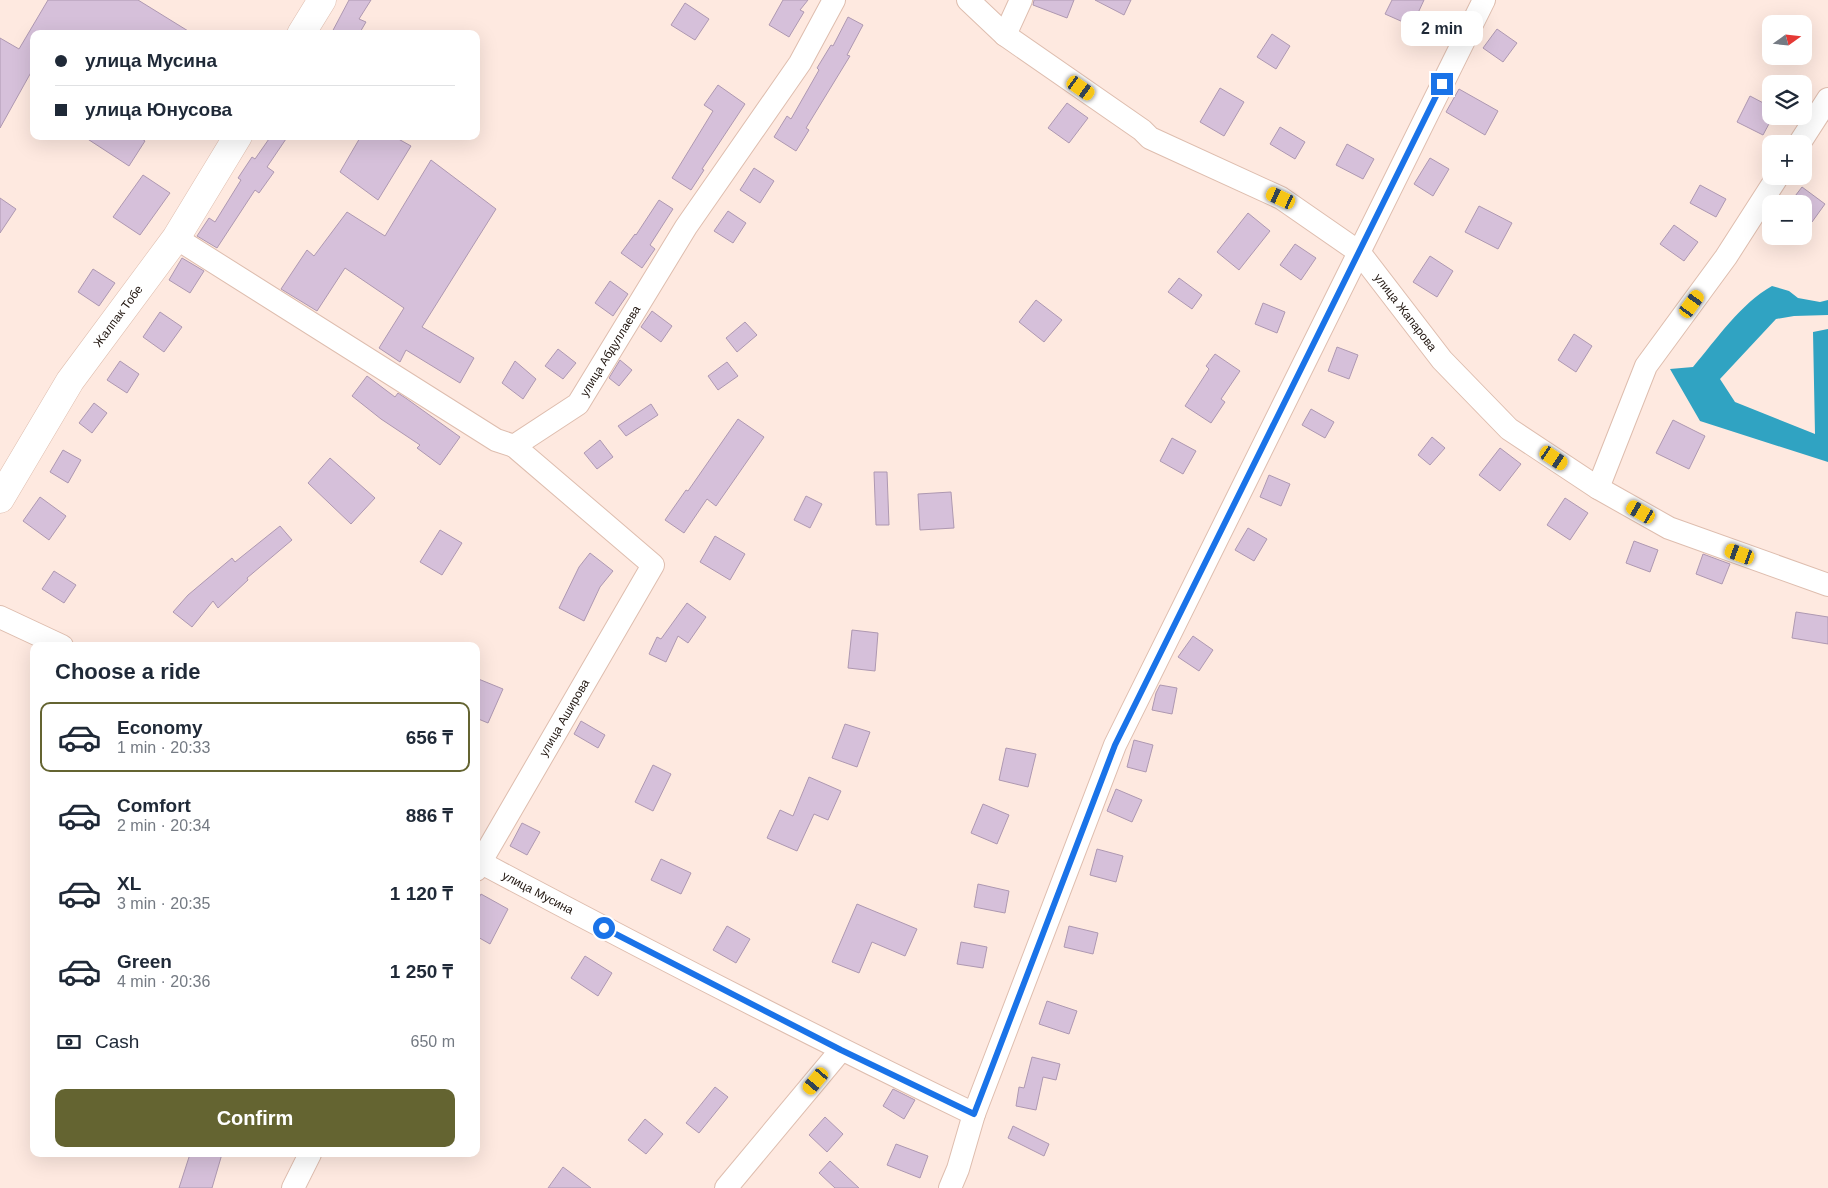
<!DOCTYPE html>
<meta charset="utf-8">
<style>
:root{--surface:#fff;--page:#f2f2f3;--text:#1f2937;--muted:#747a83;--line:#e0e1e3;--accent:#646431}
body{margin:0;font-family:Helvetica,sans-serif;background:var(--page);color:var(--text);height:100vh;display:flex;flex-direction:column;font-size:19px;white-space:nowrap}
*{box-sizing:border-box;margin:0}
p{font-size:16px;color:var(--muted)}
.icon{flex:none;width:28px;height:28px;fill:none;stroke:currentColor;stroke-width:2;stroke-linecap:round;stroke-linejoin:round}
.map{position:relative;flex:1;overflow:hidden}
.panel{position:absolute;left:30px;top:642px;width:450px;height:515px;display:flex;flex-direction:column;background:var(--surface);border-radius:10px;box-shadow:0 5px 20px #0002}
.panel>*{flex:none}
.hud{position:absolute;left:30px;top:30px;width:450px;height:110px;border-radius:10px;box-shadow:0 5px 20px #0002;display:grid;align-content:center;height:110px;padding:0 25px;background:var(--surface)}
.needle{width:32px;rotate:75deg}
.buttons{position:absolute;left:1762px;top:15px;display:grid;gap:10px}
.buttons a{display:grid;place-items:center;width:50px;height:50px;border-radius:10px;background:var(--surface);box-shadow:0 5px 20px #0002;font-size:25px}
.end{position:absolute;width:22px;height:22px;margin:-11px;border:6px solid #1a73e8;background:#fff;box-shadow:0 0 0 2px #fff}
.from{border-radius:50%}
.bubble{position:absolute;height:35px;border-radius:10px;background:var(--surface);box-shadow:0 5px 20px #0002;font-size:16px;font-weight:700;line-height:35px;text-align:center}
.car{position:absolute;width:15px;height:30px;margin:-15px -8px;border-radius:6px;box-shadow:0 0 4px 1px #0007;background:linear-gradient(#f5c518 24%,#345 0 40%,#f5c518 0 76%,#345 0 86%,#f5c518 0)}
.hud b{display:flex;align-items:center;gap:18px;height:48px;font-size:19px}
.hud b+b{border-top:1px solid var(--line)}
.hud i{width:12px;height:12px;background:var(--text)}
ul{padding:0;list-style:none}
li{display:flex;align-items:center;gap:15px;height:70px;margin:0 10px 8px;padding:0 15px;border:2px solid transparent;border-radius:10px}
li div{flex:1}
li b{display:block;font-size:19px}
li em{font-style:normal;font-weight:700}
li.selected{border-color:var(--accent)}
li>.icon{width:45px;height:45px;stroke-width:1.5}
h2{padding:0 25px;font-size:22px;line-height:60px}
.pay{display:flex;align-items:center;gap:12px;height:55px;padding:0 25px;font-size:19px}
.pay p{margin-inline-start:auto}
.button{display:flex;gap:10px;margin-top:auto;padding:10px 25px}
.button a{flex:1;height:58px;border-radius:10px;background:var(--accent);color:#fff;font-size:20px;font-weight:700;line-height:58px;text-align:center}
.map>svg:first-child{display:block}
.water{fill:#30a3c2}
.building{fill:#d6c0da;stroke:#ae98b1}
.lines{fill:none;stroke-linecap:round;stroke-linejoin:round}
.minor-casing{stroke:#debdae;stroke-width:24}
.major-casing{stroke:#debdae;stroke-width:29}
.minor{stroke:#fff;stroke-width:22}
.major{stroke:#fff;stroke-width:28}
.route{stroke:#1a73e8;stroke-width:6}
.labels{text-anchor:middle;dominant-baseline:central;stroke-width:4.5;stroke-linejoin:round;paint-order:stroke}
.street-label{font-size:12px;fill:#211610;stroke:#fee9e0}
</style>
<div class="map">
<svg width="1828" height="1188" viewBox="0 0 1828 1188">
<rect width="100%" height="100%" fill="#fee9e0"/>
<path class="water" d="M 1772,286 L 1789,291 L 1798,298 L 1820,302 L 1828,300 L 1828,315 L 1794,316 L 1776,319 L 1720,379 L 1735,402 L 1815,434 L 1813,332 L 1828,329 L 1828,462 L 1700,421 L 1670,369 L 1693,367 C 1716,340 1741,303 1772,286 Z"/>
<path class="building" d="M 48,0 L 138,0 L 193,34 L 34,34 L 34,67 L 0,128 L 0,38 L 19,49 Z
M 349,0 L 371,0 L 359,19 L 366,22 L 359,34 L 331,34 Z
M 783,0 L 808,0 L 800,10 L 804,12 L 789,37 L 769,25 Z
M 1034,0 L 1074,0 L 1067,18 L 1033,5 Z
M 1095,0 L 1131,0 L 1124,15 Z
M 1392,0 L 1424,0 L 1412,26 L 1385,14 Z
M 685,3 L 709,19 L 695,40 L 671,25 Z
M 848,17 L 863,25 L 847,55 L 850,56 L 806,128 L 809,130 L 796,151 L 774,137 L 787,116 L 791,119 L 819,70 L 817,68 L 831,45 L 833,46 Z
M 1497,29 L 1517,43 L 1503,62 L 1483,48 Z
M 1272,34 L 1290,46 L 1276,69 L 1257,57 Z
M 718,85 L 745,104 L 702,169 L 704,170 L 691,190 L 672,178 L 713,111 L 704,105 Z
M 1220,88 L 1244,102 L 1224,136 L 1200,122 Z
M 1459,89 L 1498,111 L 1485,135 L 1446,112 Z
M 1750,96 L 1771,107 L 1771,120 L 1763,135 L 1737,122 Z
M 1067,103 L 1088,118 L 1069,143 L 1048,128 Z
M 1280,127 L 1305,142 L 1295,159 L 1270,144 Z
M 83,136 L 138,136 L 145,141 L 129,166 Z
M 271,136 L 288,136 L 267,167 L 274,172 L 259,193 L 255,190 L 217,248 L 197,236 L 209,218 L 215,222 L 241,180 L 238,178 L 252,157 L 255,159 Z
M 361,136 L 393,136 L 411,146 L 378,200 L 340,172 Z
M 1347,144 L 1374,159 L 1363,179 L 1336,165 Z
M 1430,158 L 1449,169 L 1433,196 L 1414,184 Z
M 431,160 L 496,209 L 422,327 L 474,358 L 460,383 L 406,350 L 400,362 L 379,348 L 404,308 L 345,268 L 317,311 L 281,289 L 307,250 L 314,256 L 347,212 L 385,236 Z
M 754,168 L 774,181 L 760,203 L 740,190 Z
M 143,175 L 170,193 L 140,235 L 113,217 Z
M 1700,185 L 1726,199 L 1716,217 L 1690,203 Z
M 1802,187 L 1825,204 L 1812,222 L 1804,216 L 1804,204 L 1789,204 Z
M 0,198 L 16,209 L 0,233 Z
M 659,200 L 673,209 L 650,245 L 655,249 L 642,268 L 621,253 L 635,234 L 636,235 Z
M 1479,206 L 1512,223 L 1498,249 L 1465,232 Z
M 728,211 L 746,223 L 733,243 L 714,231 Z
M 1248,213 L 1270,231 L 1239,270 L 1217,252 Z
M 1674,225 L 1698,242 L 1684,261 L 1660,244 Z
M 1295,244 L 1316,258 L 1301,280 L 1280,265 Z
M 1430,256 L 1453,271 L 1437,297 L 1413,282 Z
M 182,258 L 204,271 L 190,293 L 169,280 Z
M 93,269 L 115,283 L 99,306 L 78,292 Z
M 1179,278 L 1202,295 L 1192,309 L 1168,292 Z
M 610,281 L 628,294 L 613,316 L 595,303 Z
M 1036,300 L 1062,320 L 1044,342 L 1019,322 Z
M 1263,303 L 1285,312 L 1277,333 L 1255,324 Z
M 652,311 L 672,326 L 661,342 L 641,327 Z
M 160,312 L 182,327 L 164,352 L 143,337 Z
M 745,322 L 757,335 L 737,352 L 726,338 Z
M 1574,334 L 1592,346 L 1576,372 L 1558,360 Z
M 1337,347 L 1358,355 L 1349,379 L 1328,371 Z
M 558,349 L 576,363 L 563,379 L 545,366 Z
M 1215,354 L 1240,371 L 1221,399 L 1225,402 L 1211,423 L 1185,406 L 1209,369 L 1206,366 Z
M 620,360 L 632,370 L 619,386 L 609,378 Z
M 120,361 L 139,374 L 127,393 L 107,380 Z
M 515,361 L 536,379 L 523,399 L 502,383 Z
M 727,362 L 738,376 L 718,390 L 708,376 Z
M 367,376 L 395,397 L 398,393 L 407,399 L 460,437 L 440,465 L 417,448 L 420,445 L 381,419 L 352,396 Z
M 94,403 L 107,413 L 92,433 L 79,423 Z
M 651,404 L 658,415 L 626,436 L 618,426 Z
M 1311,409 L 1334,422 L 1325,438 L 1302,425 Z
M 738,419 L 764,437 L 716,506 L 707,499 L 684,533 L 665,520 L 686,490 L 688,491 Z
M 1673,420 L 1705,436 L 1689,469 L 1656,453 Z
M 1432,437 L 1445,448 L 1430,465 L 1418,455 Z
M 1172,438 L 1196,451 L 1183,474 L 1160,461 Z
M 600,440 L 613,457 L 597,469 L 584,453 Z
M 1500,448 L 1521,464 L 1500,491 L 1479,475 Z
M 63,450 L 81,460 L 68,483 L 50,472 Z
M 330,458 L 375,498 L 351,524 L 308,483 Z
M 874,472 L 887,472 L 889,525 L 876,525 Z
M 1269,475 L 1290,484 L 1281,506 L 1260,497 Z
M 951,492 L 954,528 L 920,530 L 918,494 Z
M 806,496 L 822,504 L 810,528 L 794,520 Z
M 40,497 L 66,516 L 49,540 L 23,521 Z
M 1565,498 L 1588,513 L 1570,540 L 1547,525 Z
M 280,526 L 292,540 L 247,578 L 248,580 L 218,608 L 213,601 L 192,627 L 173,612 L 188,595 L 232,558 L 235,562 Z
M 1248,528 L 1267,539 L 1254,561 L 1235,550 Z
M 440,530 L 462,543 L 442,575 L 420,562 Z
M 715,536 L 745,554 L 730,580 L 700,562 Z
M 1634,541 L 1658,550 L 1650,572 L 1626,563 Z
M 590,553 L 613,571 L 600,587 L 584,621 L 559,608 L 579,567 Z
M 1703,554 L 1730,564 L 1722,584 L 1696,574 Z
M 54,571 L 76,585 L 64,603 L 42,589 Z
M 687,603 L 706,617 L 688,643 L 678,636 L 666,662 L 649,654 L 657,637 L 661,639 Z
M 1796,612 L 1828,617 L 1828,644 L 1792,638 Z
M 852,630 L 878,633 L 875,671 L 848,668 Z
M 1193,636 L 1213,650 L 1199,671 L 1178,657 Z
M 476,678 L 503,689 L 488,723 L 476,718 Z
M 1160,685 L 1177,688 L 1172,714 L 1152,710 L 1156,693 Z
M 581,721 L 605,735 L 598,748 L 574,734 Z
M 845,724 L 870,732 L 857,767 L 832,758 Z
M 1134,740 L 1153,745 L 1146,772 L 1127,767 Z
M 1006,748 L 1036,754 L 1028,787 L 999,780 Z
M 653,765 L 671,774 L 653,811 L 635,802 Z
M 809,777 L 841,791 L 828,820 L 814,814 L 797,851 L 767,838 L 780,810 L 793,816 Z
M 1116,789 L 1142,800 L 1132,822 L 1107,811 Z
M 983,804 L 1009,815 L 997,844 L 971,833 Z
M 522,823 L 540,832 L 527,855 L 510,846 Z
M 1097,849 L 1123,856 L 1116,882 L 1090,875 Z
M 661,859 L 691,873 L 681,894 L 651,880 Z
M 978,884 L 1009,891 L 1005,913 L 974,907 Z
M 481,894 L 508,909 L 490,944 L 476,936 L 476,903 Z
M 857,904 L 917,929 L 905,956 L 872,942 L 859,973 L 832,962 Z
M 727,926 L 750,939 L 736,963 L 713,950 Z
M 1069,926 L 1098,933 L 1093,954 L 1064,947 Z
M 961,942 L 987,947 L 983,968 L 957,964 Z
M 585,956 L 612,973 L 598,996 L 571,978 Z
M 1047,1001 L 1077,1011 L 1069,1034 L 1039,1024 Z
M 1032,1057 L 1060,1064 L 1056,1080 L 1043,1077 L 1036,1110 L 1016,1106 L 1019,1087 L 1024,1088 Z
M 715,1087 L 728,1097 L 699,1133 L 686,1123 Z
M 893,1089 L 915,1100 L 904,1119 L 883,1106 Z
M 825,1117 L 843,1134 L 827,1152 L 809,1135 Z
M 645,1119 L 663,1134 L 646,1154 L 628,1140 Z
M 1013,1126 L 1049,1144 L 1044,1156 L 1008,1138 Z
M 896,1144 L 928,1156 L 920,1178 L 887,1165 Z
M 190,1154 L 222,1154 L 212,1188 L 179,1188 Z
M 830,1161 L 859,1188 L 835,1188 L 819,1173 Z
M 563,1167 L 591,1188 L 548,1188 Z"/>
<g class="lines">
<g class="minor-casing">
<g id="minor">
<path id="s1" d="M 968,0 L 1005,35 L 1142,130 L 1150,138 L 1281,198 L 1359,252 L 1442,360 L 1509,429 L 1598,488 L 1669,528 L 1828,585"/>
<path d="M 1005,35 L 1021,0"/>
<path d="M 1799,144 L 1828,99"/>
<path id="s2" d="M 176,238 L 496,440 L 514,446 L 578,404 L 686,227 L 800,63 L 834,0"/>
<path d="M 1598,488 L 1646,366 L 1726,257 L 1778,176"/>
<path d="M 0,617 L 62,646"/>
<path id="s3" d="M 476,860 C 641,948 806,1033 974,1114"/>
<path id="s4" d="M 476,870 L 653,565 L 514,446"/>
<path d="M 293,1188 L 310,1154"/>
<path d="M 726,1188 L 841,1050"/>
<path d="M 950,1188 L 958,1169 L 974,1114 L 1115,745 L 1484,0"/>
</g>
</g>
<g class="major-casing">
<g id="major">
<path d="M 301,34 L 322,0"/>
<path id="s5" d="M 0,499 L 70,381 L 176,238 L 238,136"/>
</g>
</g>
<use href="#minor" class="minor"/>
<use href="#major" class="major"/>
</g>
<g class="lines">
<path class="route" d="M 604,928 L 841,1050 L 974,1114 L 1115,745 L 1442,84"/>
</g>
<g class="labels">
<g class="street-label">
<text stroke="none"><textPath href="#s1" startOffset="544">улица Жапарова</textPath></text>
<text stroke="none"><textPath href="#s5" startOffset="218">Жалпак Тобе</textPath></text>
<text stroke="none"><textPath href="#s2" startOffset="536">улица Абдуллаева</textPath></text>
<text stroke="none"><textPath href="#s4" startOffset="176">улица Аширова</textPath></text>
<text stroke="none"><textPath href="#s3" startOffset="70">улица Мусина</textPath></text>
</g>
</g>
</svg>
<div class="buttons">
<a><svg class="needle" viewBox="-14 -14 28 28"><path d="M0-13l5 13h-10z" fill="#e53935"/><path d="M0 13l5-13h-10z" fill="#747a83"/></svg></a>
<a><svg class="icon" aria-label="layers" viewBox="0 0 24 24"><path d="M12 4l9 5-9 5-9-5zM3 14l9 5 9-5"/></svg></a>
<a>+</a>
<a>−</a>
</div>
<i class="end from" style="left:604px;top:928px"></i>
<i class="end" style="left:1442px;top:84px"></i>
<div class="bubble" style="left:1401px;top:11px;width:82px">2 min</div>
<i class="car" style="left:1081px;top:88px;rotate:125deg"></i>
<i class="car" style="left:1281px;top:198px;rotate:295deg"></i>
<i class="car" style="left:1692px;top:304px;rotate:36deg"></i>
<i class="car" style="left:1554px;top:458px;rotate:124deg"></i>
<i class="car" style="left:1641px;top:512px;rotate:300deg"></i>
<i class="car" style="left:1740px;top:554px;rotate:290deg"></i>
<i class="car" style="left:816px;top:1081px;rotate:220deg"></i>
<div class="hud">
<b><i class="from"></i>улица Мусина</b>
<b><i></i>улица Юнусова</b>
</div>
<section class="panel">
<h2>Choose a ride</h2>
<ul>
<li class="selected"><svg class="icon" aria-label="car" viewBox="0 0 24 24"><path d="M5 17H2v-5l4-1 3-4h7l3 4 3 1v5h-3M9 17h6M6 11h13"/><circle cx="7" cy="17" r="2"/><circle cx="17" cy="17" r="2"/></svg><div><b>Economy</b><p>1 min · 20:33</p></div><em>656 ₸</em></li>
<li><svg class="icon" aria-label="car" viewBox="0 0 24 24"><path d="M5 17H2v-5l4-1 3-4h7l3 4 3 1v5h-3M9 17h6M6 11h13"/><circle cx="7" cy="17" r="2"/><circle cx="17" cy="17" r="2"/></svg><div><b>Comfort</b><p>2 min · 20:34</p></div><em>886 ₸</em></li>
<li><svg class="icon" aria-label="car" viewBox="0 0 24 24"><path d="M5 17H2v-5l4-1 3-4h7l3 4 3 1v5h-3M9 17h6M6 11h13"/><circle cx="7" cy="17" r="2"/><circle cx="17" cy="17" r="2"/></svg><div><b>XL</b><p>3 min · 20:35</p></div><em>1 120 ₸</em></li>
<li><svg class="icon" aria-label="car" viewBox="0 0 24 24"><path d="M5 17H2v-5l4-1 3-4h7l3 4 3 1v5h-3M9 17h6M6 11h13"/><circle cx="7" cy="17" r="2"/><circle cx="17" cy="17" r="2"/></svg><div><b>Green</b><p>4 min · 20:36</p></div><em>1 250 ₸</em></li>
</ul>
<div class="pay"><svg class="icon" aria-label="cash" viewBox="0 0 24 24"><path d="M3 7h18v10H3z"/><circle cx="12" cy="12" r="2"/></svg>Cash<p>650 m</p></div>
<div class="button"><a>Confirm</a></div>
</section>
</div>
